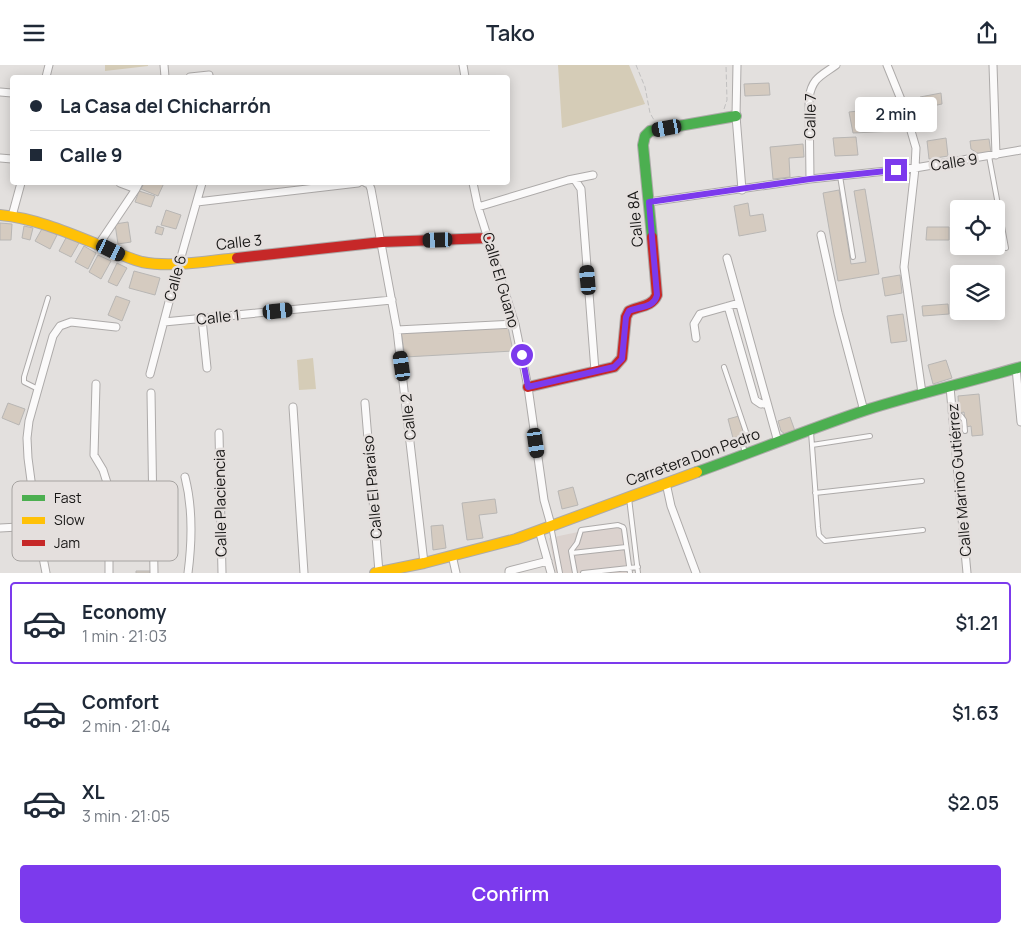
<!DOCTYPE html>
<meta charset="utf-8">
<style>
:root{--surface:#fff;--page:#f2f2f3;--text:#1f2937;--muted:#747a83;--line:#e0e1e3;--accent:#7c3aed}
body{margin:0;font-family:Manrope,sans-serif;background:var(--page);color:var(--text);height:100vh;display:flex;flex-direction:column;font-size:19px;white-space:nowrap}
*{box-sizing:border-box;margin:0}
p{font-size:16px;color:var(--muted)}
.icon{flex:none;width:28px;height:28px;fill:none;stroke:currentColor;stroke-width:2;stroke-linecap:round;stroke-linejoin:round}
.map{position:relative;height:508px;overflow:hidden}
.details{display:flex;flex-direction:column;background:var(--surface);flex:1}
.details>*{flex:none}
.guide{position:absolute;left:10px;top:10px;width:500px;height:110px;border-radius:5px;box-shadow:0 2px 12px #0003;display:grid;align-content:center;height:110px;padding:0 20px;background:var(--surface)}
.controls{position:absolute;left:950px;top:135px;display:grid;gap:10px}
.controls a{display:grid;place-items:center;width:55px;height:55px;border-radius:5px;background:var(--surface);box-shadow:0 2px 12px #0003;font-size:25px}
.end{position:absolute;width:22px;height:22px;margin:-11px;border:6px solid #7c3aed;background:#fff;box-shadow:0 0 0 2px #fff}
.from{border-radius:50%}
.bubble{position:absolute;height:35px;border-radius:5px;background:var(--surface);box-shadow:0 2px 12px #0003;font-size:16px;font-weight:600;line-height:35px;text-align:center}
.car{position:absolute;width:15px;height:30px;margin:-15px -8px;border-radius:6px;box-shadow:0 0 4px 1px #0007;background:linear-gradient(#222 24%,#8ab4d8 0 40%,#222 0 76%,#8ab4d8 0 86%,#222 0)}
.guide b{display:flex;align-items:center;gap:18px;height:48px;font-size:19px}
.guide b+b{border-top:1px solid var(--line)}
.guide i{width:12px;height:12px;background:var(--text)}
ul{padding:9px 0 0;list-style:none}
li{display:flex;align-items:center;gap:15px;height:82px;margin:0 10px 8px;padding:0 10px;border:2px solid transparent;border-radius:5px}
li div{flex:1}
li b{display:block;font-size:19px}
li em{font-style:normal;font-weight:600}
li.current{border-color:var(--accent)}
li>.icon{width:45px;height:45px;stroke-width:1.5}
.cta{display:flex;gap:10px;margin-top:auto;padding:10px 20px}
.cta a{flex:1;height:58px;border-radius:5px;background:var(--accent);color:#fff;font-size:20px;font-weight:600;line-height:58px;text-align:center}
header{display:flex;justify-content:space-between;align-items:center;height:65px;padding:0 20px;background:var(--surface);font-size:22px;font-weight:600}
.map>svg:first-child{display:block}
.built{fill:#dbd2ce}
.pitch{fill:#d5ccb7}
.building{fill:#d5cbc0;stroke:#b8b6b4}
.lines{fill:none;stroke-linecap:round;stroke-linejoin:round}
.lane-casing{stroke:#adaaa9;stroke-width:6}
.street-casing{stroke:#adaaa9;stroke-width:9}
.fast-casing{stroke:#adaaa9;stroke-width:12}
.slow-casing{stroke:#adaaa9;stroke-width:12}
.jam-casing{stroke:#adaaa9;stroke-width:12}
.path{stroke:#c1c0c0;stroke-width:1;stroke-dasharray:5 2.5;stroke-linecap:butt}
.lane{stroke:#fbfafa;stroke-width:4}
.street{stroke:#fbfafa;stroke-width:7}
.fast{stroke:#4caf50;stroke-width:10}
.slow{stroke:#ffc107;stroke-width:10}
.jam{stroke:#c62828;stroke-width:10}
.route{stroke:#7c3aed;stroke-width:6}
.labels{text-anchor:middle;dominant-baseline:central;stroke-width:5;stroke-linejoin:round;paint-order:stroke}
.street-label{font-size:15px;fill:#171615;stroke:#e4dfdd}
.key{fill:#e4dfdd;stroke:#a6a3a1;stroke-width:1}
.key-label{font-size:14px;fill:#171615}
</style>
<header><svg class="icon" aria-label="menu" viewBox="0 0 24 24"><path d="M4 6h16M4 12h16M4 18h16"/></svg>Tako<svg class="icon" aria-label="share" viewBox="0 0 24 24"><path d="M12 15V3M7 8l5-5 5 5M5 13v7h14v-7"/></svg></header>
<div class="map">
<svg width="1021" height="508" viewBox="0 0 1021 508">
<rect width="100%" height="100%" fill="#e3e0de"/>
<path class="built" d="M 622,458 L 632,508 L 556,508 L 549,473 Z"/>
<path class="pitch" d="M 105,0 L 148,0 L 148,1 L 105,6 Z
M 558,0 L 629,0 L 645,39 L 562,63 Z
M 313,293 L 316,324 L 299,325 L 297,295 Z"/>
<path class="building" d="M 769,18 L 770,30 L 745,31 L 744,19 Z
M 941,28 L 942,39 L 922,43 L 920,32 Z
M 868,45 L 870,49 L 895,51 L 895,66 L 853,68 L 849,47 Z
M 856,72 L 858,90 L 835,91 L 833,73 Z
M 946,73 L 948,91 L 929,94 L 927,76 Z
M 989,74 L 991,88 L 979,89 L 971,84 L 970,76 Z
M 803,79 L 804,92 L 789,93 L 790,112 L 773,114 L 770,82 Z
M 144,118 L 164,118 L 158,131 L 141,124 Z
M 865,124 L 879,209 L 838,216 L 823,128 L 839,125 L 851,199 L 866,197 L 854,126 Z
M 139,126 L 155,131 L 151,142 L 135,137 Z
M 748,138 L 750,151 L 763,149 L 766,166 L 739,171 L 734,141 Z
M 166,145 L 181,150 L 176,164 L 161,160 Z
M 128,157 L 131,177 L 118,179 L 115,159 Z
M 0,158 L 12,159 L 11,175 L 0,175 Z
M 24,161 L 33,163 L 30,175 L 22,173 Z
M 157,161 L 164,163 L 162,170 L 155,168 Z
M 43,162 L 57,170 L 50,184 L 35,176 Z
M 927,162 L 949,162 L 949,175 L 926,175 Z
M 67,171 L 79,178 L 71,192 L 59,186 Z
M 84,181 L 96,188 L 88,204 L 75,197 Z
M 98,190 L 111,196 L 101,214 L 89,207 Z
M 117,198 L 127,203 L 117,221 L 108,217 Z
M 134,206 L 160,213 L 155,230 L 129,223 Z
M 900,210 L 902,228 L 885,231 L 882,213 Z
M 116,231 L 130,236 L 122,256 L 108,250 Z
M 948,239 L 949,249 L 923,251 L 922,241 Z
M 903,249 L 907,276 L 891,278 L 887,251 Z
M 508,262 L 513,286 L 405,292 L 401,267 Z
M 946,295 L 952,313 L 933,319 L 928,300 Z
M 979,329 L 983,370 L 972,371 L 971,361 L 966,362 L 964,347 L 959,348 L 958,331 Z
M 8,338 L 25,344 L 19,360 L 2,353 Z
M 739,351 L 744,370 L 733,373 L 728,354 Z
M 790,352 L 795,366 L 785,369 L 781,366 L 778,356 Z
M 573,422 L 578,440 L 562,444 L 558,426 Z
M 495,434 L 497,448 L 479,450 L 483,473 L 467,475 L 462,438 Z
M 443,460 L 446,483 L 433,485 L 431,461 Z
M 136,506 L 151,506 L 151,508 L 136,508 Z"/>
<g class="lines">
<g class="lane-casing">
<path id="lane" d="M 989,91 L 1006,183
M 840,111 L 853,192
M 724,302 L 746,367 L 743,380 L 745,389
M 38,324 L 24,317 L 24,312 L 48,233
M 952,349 L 961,351 L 964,355 L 965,366
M 811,367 L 818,462 L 819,470 L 825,476 L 923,465
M 812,380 L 870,371
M 815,428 L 922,416
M 629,433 L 638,508
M 551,461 L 560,508
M 572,488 L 626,482
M 575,508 L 571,486 L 577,478 L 581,465 L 618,460 L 623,462 L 624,464 L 630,508
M 583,508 L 638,502"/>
</g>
<g class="street-casing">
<path id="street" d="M 164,0 L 165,12
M 463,0 L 465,12
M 737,0 L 736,51 L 742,125
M 887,0 L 904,42 L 916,83 L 915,103 L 904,202 L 922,328
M 993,0 L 996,90
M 46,12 L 49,0
M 190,12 L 209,10
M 0,27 L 12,28
M 0,93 L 12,94
M 810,114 L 809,33 C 812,13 821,11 836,0
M 575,115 L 581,124 L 595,306
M 120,118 L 136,124
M 366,118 L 369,119 L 371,124 L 397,265 L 424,498
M 473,118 L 478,142 L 515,259 L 528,322 L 544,435 L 551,460
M 197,137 L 358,118
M 649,137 L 810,114 L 915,103 L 1021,85
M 478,142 L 568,115 L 593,110
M 12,151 L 21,118
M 821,170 L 838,248 L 864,346
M 99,179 L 136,124 L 139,118
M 727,193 L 778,377
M 728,241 L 755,335 L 761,339 L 767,338
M 202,254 L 207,303
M 164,257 L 392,235
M 397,265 L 515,259
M 696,273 L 694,259 L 700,249 L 739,238
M 1016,303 L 1021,357
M 150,309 L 179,199 L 202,118
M 96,319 L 94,390 L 103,405 L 109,424 L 109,508
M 950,322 L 967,508
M 151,328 L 154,508
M 365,338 L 379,507
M 293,342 L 304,508
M 219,368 L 222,508
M 185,412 C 193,443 192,477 188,508
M 666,418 L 671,441 L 696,508
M 0,463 L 37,461
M 539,465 L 551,508
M 452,490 L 456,508
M 46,508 L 37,461 L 28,393 L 27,373 L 29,356 L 38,324 L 53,271 L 60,261 L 71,257 L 116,262
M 509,508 L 509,506 L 548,496"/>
</g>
<g class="fast-casing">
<path id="fast" d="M 652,172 L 643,80 L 645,71 L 650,66 L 736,51
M 697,407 C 753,387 809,364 866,345 C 917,329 969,317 1021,302"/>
</g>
<g class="slow-casing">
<path id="slow" d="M 0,150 C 34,153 67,167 99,180 C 113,186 127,193 142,197 C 171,203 207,196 237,193
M 375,508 L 424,498 L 516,474 L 697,407"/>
</g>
<g class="jam-casing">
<path id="jam" d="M 237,193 L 382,177 L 489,173
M 528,322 L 614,302 L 622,293 L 626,252 L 629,246 C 639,241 652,242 657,230 L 652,172"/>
</g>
<path class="path" d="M 636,0 L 645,22 L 650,48 L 654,55
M 724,44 L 727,35 L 726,0"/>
<use href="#lane" class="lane"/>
<use href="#street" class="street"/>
<use href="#fast" class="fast"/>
<use href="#slow" class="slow"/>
<use href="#jam" class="jam"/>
</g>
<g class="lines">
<path class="route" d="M 522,290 L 528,322 L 614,302 L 622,294 L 626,252 L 629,246 C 640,241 654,243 657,230 L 649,137 L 810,114 L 896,105"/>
</g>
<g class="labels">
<g class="street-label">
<text transform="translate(810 51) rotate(-89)">Calle 7</text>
<text transform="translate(954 97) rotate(-9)">Calle 9</text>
<text transform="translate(635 154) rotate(-95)">Calle 8A</text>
<text transform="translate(239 177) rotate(-6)">Calle 3</text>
<text transform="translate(175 213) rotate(-75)">Calle 6</text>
<text transform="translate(501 215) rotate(74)">Calle El Guano</text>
<text transform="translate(218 252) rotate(-6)">Calle 1</text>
<text transform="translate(408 352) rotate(-96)">Calle 2</text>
<text transform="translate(693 392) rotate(-20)">Carretera Don Pedro</text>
<text transform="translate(959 415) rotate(-95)">Calle Marino Gutiérrez</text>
<text transform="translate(372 422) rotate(-95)">Calle El Paraíso</text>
<text transform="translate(220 438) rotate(-91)">Calle Placiencia</text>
</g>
</g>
<rect x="12" y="416" width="166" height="80" rx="8" class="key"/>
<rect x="22" y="430" width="23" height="6" fill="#4caf50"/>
<rect x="22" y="452" width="23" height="7" fill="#ffc107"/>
<rect x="22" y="475" width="23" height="6" fill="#c62828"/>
<g class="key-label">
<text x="54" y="438">Fast</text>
<text x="54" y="460">Slow</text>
<text x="54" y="483">Jam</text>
</g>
</svg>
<div class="controls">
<a><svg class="icon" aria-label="locate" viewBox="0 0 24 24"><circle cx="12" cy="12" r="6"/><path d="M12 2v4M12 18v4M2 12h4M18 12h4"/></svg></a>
<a><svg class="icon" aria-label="layers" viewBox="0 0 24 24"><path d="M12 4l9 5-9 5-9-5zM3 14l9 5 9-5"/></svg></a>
</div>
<i class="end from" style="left:522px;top:290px"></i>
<i class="end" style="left:896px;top:105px"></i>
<div class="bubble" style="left:855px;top:32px;width:82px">2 min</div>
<i class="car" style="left:667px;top:63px;rotate:260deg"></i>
<i class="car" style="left:438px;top:175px;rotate:268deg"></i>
<i class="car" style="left:111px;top:185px;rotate:116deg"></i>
<i class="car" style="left:588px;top:215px;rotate:355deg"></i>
<i class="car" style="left:278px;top:246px;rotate:84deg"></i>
<i class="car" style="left:402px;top:301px;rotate:352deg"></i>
<i class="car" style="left:536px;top:378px;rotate:172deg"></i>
<div class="guide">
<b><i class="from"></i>La Casa del Chicharrón</b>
<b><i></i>Calle 9</b>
</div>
</div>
<section class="details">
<ul>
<li class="current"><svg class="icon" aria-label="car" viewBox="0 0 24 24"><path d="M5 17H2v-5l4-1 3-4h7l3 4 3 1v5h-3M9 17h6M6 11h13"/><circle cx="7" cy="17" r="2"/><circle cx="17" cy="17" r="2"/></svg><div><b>Economy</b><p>1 min · 21:03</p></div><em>$1.21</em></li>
<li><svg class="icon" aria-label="car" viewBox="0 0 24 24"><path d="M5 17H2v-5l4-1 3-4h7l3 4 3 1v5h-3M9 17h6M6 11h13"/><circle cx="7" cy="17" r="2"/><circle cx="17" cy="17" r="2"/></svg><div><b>Comfort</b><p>2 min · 21:04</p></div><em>$1.63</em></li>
<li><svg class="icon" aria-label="car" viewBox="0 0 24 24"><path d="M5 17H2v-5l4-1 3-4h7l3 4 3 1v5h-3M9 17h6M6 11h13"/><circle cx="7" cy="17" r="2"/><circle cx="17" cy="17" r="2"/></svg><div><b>XL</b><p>3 min · 21:05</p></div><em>$2.05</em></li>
</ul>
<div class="cta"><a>Confirm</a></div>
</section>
